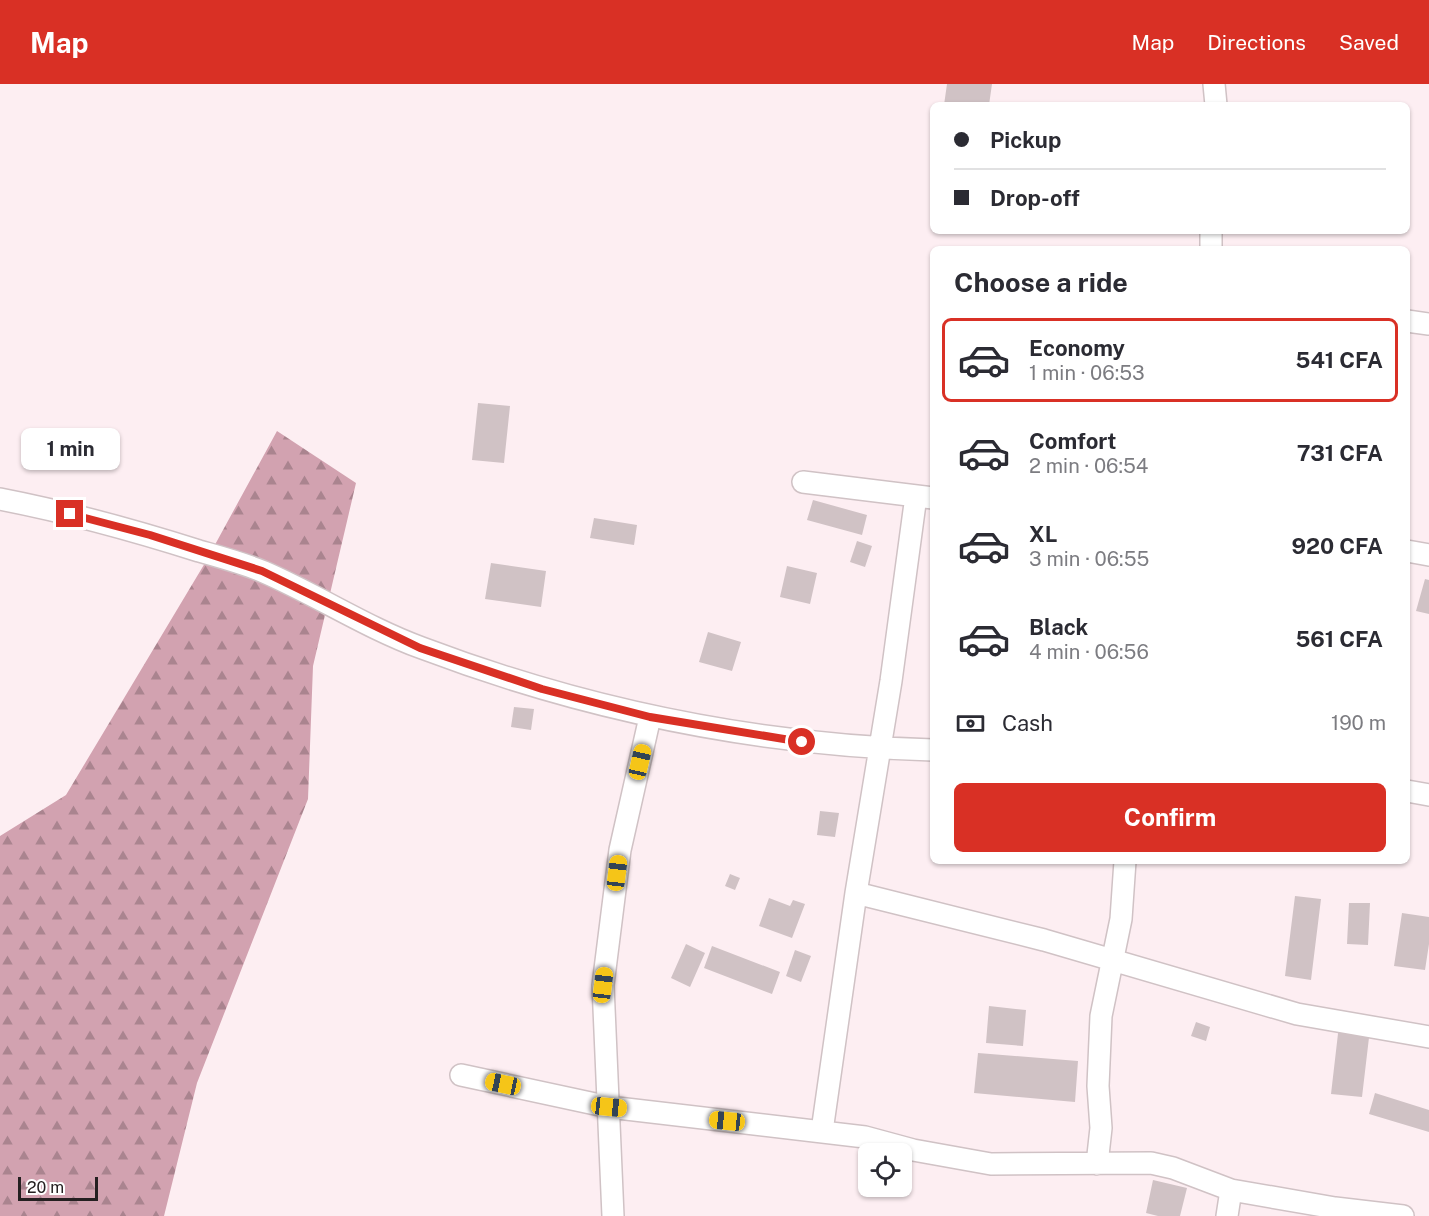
<!DOCTYPE html>
<meta charset="utf-8">
<style>
:root{--surface:#fff;--page:#f2f2f3;--text:#2b2b33;--muted:#7c7c81;--line:#e1e1e2;--accent:#d93025}
body{margin:0;font-family:"Public Sans",sans-serif;background:var(--page);color:var(--text);height:100vh;display:flex;flex-direction:column;font-size:22px;white-space:nowrap}
*{box-sizing:border-box;margin:0}
p{font-size:20px;color:var(--muted)}
.icon{flex:none;width:33px;height:33px;fill:none;stroke:currentColor;stroke-width:2;stroke-linecap:round;stroke-linejoin:round}
.map{position:relative;flex:1;overflow:hidden}
.panel{position:absolute;left:930px;top:162px;width:480px;height:618px;display:flex;flex-direction:column;background:var(--surface);border-radius:9px;box-shadow:0 2px 4px #0004}
.panel>*{flex:none}
.top-card{position:absolute;left:930px;top:18px;width:480px;height:132px;border-radius:9px;box-shadow:0 2px 4px #0004;display:grid;align-content:center;height:132px;padding:0 24px;background:var(--surface)}
.controls{position:absolute;left:858px;top:1059px;display:grid;gap:12px}
.controls a{display:grid;place-items:center;width:54px;height:54px;border-radius:9px;background:var(--surface);box-shadow:0 2px 4px #0004;font-size:30px}
.scale{position:absolute;left:18px;bottom:15px;width:80px;box-sizing:border-box;padding-left:6px;border:3px solid #252021;border-top:0;font-size:16px;line-height:21px;white-space:nowrap;color:#252021;-webkit-text-stroke:4px #fff;paint-order:stroke}
.end{position:absolute;width:27px;height:27px;margin:-14px;border:8px solid #d93025;background:#fff;box-shadow:0 0 0 3px #fff}
.from{border-radius:50%}
.bubble{position:absolute;height:42px;border-radius:9px;background:var(--surface);box-shadow:0 2px 4px #0004;font-size:20px;font-weight:700;line-height:42px;text-align:center}
.car{position:absolute;width:18px;height:36px;margin:-18px -9px;border-radius:8px;box-shadow:0 0 4px 2px #0007;background:linear-gradient(#f5c518 24%,#345 0 40%,#f5c518 0 76%,#345 0 86%,#f5c518 0)}
.top-card b{display:flex;align-items:center;gap:21px;height:57px;font-size:22px}
.top-card b+b{border-top:2px solid var(--line)}
.top-card i{width:15px;height:15px;background:var(--text)}
ul{padding:0;list-style:none}
li{display:flex;align-items:center;gap:18px;height:84px;margin:0 12px 9px;padding:0 12px;border:3px solid transparent;border-radius:9px}
li div{flex:1}
li b{display:block;font-size:22px}
li em{font-style:normal;font-weight:700}
li.on{border-color:var(--accent)}
li>.icon{width:54px;height:54px;stroke-width:1.5}
h2{padding:0 24px;font-size:27px;line-height:72px}
.pay{display:flex;align-items:center;gap:15px;height:66px;padding:0 24px;font-size:22px}
.pay p{margin-inline-start:auto}
.button{display:flex;gap:12px;margin-top:auto;padding:12px 24px}
.button a{flex:1;height:69px;border-radius:9px;background:var(--accent);color:#fff;font-size:24px;font-weight:700;line-height:69px;text-align:center}
header{display:flex;align-items:center;gap:36px;box-sizing:border-box;height:84px;padding:0 30px;background:var(--accent);color:#fff}
header strong{font-size:28px}
nav{display:flex;gap:33px;margin-inline-start:auto;font-size:21px}
.map>svg:first-child{display:block}
.forest{fill:url(#forest-firs)}
.building{fill:#d0c2c5}
.lines{fill:none;stroke-linecap:round;stroke-linejoin:round}
.minor-casing{stroke:#d0c2c5;stroke-width:24}
.minor{stroke:#fff;stroke-width:21}
.route{stroke:#d93025;stroke-width:8}
</style>
<header>
<strong>Map</strong>
<nav><a>Map</a><a>Directions</a><a>Saved</a></nav>
</header>
<div class="map">
<svg width="1429" height="1132" viewBox="0 0 1429 1132">
<defs>
<pattern id="forest-firs" width="22" height="20" patternUnits="userSpaceOnUse" patternTransform="scale(1.5)"><rect width="22" height="20" fill="#d2a2b0"/><path d="M5 1l3.5 6h-7zM16 11l3.5 6h-7z" fill="#aa848f"/></pattern>
</defs>
<rect width="100%" height="100%" fill="#fdeef2"/>
<path class="forest" d="M 277,347 L 356,399 L 313,582 L 308,715 L 197,999 L 164,1132 L 0,1132 L 0,752 L 66,711 L 205,479 Z"/>
<path class="building" d="M 947,0 L 992,0 L 989,21 L 944,21 Z
M 478,319 L 510,322 L 504,379 L 472,376 Z
M 813,416 L 867,431 L 862,451 L 807,436 Z
M 594,434 L 637,441 L 634,461 L 590,454 Z
M 857,457 L 872,462 L 865,483 L 850,478 Z
M 491,479 L 546,487 L 541,523 L 485,515 Z
M 787,482 L 817,489 L 810,520 L 780,513 Z
M 1425,495 L 1429,496 L 1429,530 L 1416,527 Z
M 708,548 L 741,558 L 732,587 L 699,578 Z
M 514,623 L 534,625 L 531,646 L 511,643 Z
M 820,727 L 839,729 L 835,753 L 817,751 Z
M 730,790 L 740,794 L 735,806 L 725,802 Z
M 1295,812 L 1321,815 L 1311,896 L 1285,892 Z
M 769,814 L 790,822 L 793,816 L 805,820 L 792,854 L 759,842 Z
M 1349,819 L 1370,819 L 1368,861 L 1347,860 Z
M 1402,829 L 1429,833 L 1429,860 L 1425,886 L 1394,882 Z
M 686,860 L 705,869 L 690,903 L 671,894 Z
M 712,862 L 780,888 L 772,910 L 704,884 Z
M 795,866 L 811,872 L 801,898 L 786,892 Z
M 989,922 L 1026,926 L 1023,962 L 986,959 Z
M 1196,938 L 1210,943 L 1206,957 L 1191,952 Z
M 1339,941 L 1370,945 L 1362,1013 L 1331,1010 Z
M 978,969 L 1078,977 L 1075,1018 L 974,1009 Z
M 1375,1009 L 1429,1026 L 1429,1048 L 1369,1030 Z
M 1153,1096 L 1187,1104 L 1180,1132 L 1158,1132 L 1146,1129 Z"/>
<g class="lines">
<g class="minor-casing">
<path id="minor" d="M 1214,0 L 1216,21
M 1211,165 L 1211,147
M 1407,237 L 1429,240
M 803,398 L 933,414
M 0,415 C 67,428 133,446 199,467 C 220,473 243,479 264,488 C 317,511 367,544 422,564 C 586,626 758,661 933,666
M 1407,467 L 1429,471
M 1407,707 L 1429,711
M 856,809 L 1044,856 L 1297,930 L 1429,953
M 461,991 L 609,1023 L 865,1053 L 913,1066 L 991,1080 L 1151,1079 L 1173,1084 L 1231,1106 L 1335,1124 L 1403,1132
M 822,1047 L 856,809 L 891,597 L 916,412
M 1097,1080 L 1101,1044 L 1098,1002 L 1101,932 L 1121,835 L 1125,777
M 613,1132 L 603,901 L 620,766 L 650,633
M 1227,1132 L 1231,1106"/>
</g>
<use href="#minor" class="minor"/>
</g>
<g class="lines">
<path class="route" d="M 70,430 L 150,451 L 262,487 L 420,564 L 542,605 L 650,633 L 802,658"/>
</g>
</svg>
<div class="controls">
<a><svg class="icon" aria-label="locate" viewBox="0 0 24 24"><circle cx="12" cy="12" r="6"/><path d="M12 2v4M12 18v4M2 12h4M18 12h4"/></svg></a>
</div>
<div class="scale">20 m</div>
<i class="end from" style="left:802px;top:658px"></i>
<i class="end" style="left:70px;top:430px"></i>
<div class="bubble" style="left:21px;top:344px;width:99px">1 min</div>
<i class="car" style="left:640px;top:678px;rotate:13deg"></i>
<i class="car" style="left:617px;top:789px;rotate:7deg"></i>
<i class="car" style="left:603px;top:901px;rotate:7deg"></i>
<i class="car" style="left:503px;top:1000px;rotate:282deg"></i>
<i class="car" style="left:609px;top:1023px;rotate:96deg"></i>
<i class="car" style="left:727px;top:1037px;rotate:276deg"></i>
<div class="top-card">
<b><i class="from"></i>Pickup</b>
<b><i></i>Drop-off</b>
</div>
<section class="panel">
<h2>Choose a ride</h2>
<ul>
<li class="on"><svg class="icon" aria-label="car" viewBox="0 0 24 24"><path d="M5 17H2v-5l4-1 3-4h7l3 4 3 1v5h-3M9 17h6M6 11h13"/><circle cx="7" cy="17" r="2"/><circle cx="17" cy="17" r="2"/></svg><div><b>Economy</b><p>1 min · 06:53</p></div><em>541 CFA</em></li>
<li><svg class="icon" aria-label="car" viewBox="0 0 24 24"><path d="M5 17H2v-5l4-1 3-4h7l3 4 3 1v5h-3M9 17h6M6 11h13"/><circle cx="7" cy="17" r="2"/><circle cx="17" cy="17" r="2"/></svg><div><b>Comfort</b><p>2 min · 06:54</p></div><em>731 CFA</em></li>
<li><svg class="icon" aria-label="car" viewBox="0 0 24 24"><path d="M5 17H2v-5l4-1 3-4h7l3 4 3 1v5h-3M9 17h6M6 11h13"/><circle cx="7" cy="17" r="2"/><circle cx="17" cy="17" r="2"/></svg><div><b>XL</b><p>3 min · 06:55</p></div><em>920 CFA</em></li>
<li><svg class="icon" aria-label="car" viewBox="0 0 24 24"><path d="M5 17H2v-5l4-1 3-4h7l3 4 3 1v5h-3M9 17h6M6 11h13"/><circle cx="7" cy="17" r="2"/><circle cx="17" cy="17" r="2"/></svg><div><b>Black</b><p>4 min · 06:56</p></div><em>561 CFA</em></li>
</ul>
<div class="pay"><svg class="icon" aria-label="cash" viewBox="0 0 24 24"><path d="M3 7h18v10H3z"/><circle cx="12" cy="12" r="2"/></svg>Cash<p>190 m</p></div>
<div class="button"><a>Confirm</a></div>
</section>
</div>
